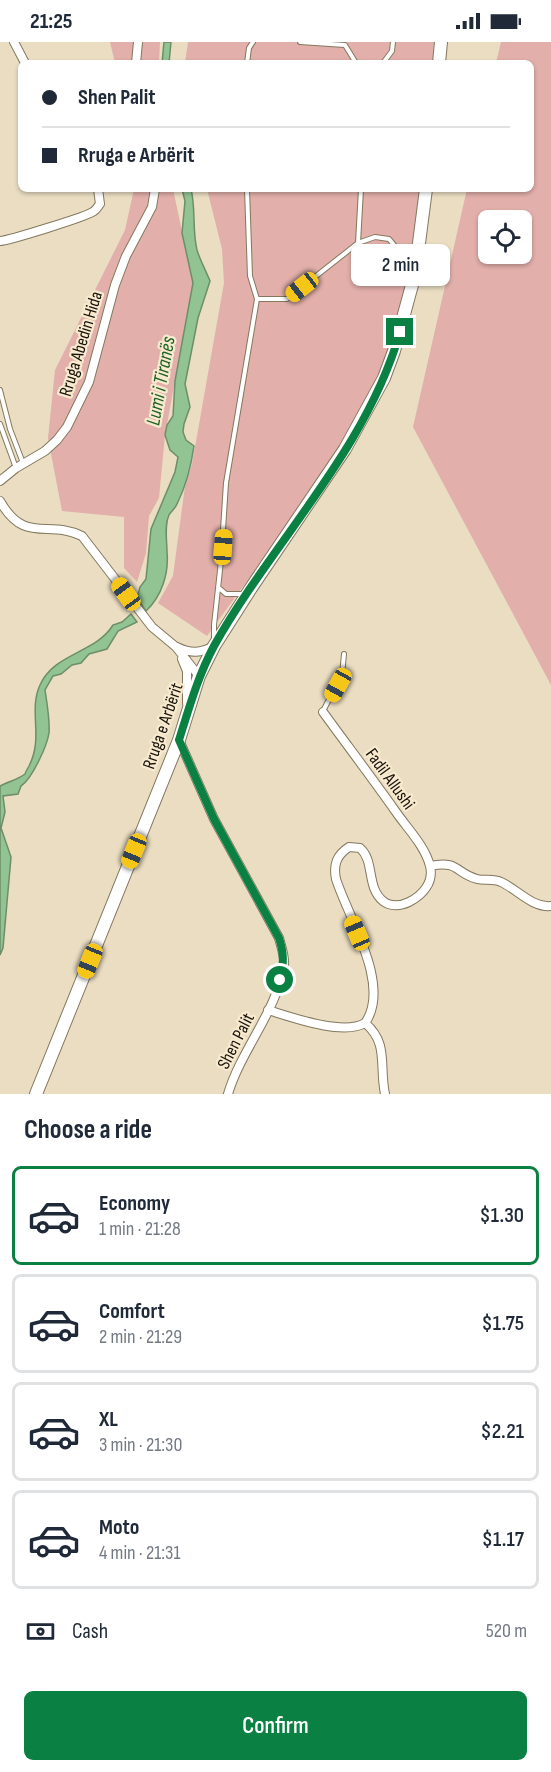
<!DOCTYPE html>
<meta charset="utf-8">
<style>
:root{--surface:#fff;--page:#f2f2f3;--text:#1f2937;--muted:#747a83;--line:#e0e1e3;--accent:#0b8043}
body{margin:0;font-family:"Sofia Sans Condensed",sans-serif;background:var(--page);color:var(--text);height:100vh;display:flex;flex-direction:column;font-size:22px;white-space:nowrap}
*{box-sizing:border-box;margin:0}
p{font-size:20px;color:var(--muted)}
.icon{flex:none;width:33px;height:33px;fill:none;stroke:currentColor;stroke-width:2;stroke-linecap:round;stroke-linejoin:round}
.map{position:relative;height:1052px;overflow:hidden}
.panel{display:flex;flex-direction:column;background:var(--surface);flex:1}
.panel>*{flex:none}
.guide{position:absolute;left:18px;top:18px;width:516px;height:132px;border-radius:9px;box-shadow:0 2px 4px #0004;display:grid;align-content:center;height:132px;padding:0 24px;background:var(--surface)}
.tools{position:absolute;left:478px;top:168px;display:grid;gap:12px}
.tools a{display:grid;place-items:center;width:54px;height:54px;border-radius:9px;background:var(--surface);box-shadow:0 2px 4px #0004;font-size:30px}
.end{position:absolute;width:27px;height:27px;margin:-14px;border:8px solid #0b8043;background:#fff;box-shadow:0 0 0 3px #fff}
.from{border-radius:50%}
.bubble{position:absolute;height:42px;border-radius:9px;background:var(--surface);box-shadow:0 2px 4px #0004;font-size:20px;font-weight:600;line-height:42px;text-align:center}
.car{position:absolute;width:18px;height:36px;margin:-18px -9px;border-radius:8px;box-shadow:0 0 4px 2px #0007;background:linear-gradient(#f5c518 24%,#345 0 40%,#f5c518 0 76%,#345 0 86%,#f5c518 0)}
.guide b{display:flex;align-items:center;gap:21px;height:57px;font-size:22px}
.guide b+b{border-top:2px solid var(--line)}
.guide i{width:15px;height:15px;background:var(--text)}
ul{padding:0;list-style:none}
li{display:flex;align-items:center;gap:18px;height:99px;margin:0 12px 9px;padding:0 12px;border:3px solid var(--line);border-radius:9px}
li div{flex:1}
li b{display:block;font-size:22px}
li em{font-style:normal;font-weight:600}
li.current{border-color:var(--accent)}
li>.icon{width:54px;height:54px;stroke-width:1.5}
h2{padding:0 24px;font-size:27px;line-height:72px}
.pay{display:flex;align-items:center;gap:15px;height:66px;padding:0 24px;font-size:22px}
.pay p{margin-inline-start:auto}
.cta{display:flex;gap:12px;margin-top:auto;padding:12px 24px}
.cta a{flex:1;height:69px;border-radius:9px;background:var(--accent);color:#fff;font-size:24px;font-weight:600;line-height:69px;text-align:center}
.status{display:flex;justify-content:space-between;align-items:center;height:42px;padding:0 30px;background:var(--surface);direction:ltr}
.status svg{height:16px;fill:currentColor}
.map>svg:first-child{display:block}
.green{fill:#e2afaa;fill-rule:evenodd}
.water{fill:#92c393;stroke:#6d8e6a;stroke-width:1.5}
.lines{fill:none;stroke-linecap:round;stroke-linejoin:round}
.lane-casing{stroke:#83785f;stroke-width:6}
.street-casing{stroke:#83785f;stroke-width:10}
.primary-casing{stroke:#83785f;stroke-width:14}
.lane{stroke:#fff;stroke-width:4}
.street{stroke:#fff;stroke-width:8}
.primary{stroke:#fff;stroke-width:12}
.route{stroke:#0b8043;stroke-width:8}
.labels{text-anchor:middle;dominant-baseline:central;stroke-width:4.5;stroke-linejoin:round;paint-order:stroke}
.street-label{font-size:18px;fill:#171209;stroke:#f8eacf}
.water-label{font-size:20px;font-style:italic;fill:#1d6226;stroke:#f8eacf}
</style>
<div class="status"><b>21:25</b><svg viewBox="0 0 49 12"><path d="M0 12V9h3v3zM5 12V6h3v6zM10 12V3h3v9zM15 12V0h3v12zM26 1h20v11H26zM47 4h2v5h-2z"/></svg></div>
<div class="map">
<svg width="551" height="1052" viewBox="0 0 551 1052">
<rect width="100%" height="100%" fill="#eaddc2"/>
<path class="green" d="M 110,0 L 160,0 L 159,21 L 115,21 Z
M 188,0 L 444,0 L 442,21 L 185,21 Z
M 501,0 L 551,0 L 551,643 L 413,385 L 467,147 L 531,147 L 531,21 L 496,21 ZM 522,178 L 522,212 L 489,212 L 489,178 Z
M 134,147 L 173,147 L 193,241 L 165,393 L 159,456 L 149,474 L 146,511 L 137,540 L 124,526 L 124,475 L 62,469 L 48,396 L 55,328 L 125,188 Z
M 207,147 L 427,147 L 413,232 L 388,318 L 347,396 L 307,456 L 207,594 L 158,561 L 173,534 L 185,444 L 192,422 L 224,241 L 222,207 Z"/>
<path class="water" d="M 164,0 L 171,0 L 169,21 L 162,21 Z
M 182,147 L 191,147 C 196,167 192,188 197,208 C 200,218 206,229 210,239 L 198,276 L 185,342 L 190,365 L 184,382 L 183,390 L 186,398 L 194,404 C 191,425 186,444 177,462 C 175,467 171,469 169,473 C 164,484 167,498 167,510 C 169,531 162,554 146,569 L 137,556 L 140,545 L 146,537 L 151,487 L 175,430 L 178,415 L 170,408 L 165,393 L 167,383 L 173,374 L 175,339 L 193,241 L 182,191 L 185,159 Z
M 131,572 L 137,580 L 118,589 L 107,607 L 89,612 L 81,621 L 72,623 L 61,632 L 53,634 L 45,648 C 47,661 50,678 49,691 C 47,704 32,737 21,744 L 18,752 L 3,754 L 5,770 L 1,786 L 11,815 L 3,906 L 0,913 L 0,744 C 7,740 19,737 25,732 C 25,731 29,724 29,724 C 44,695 28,669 40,643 C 54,611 96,611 113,583 L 122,580 Z"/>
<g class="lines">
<g class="lane-casing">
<path id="lane" d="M 300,0 L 345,3 L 356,21
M 247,21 L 249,6 L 253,0
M 383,21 L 392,9 L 393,0
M 247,147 L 250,234 L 257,257
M 358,201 L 361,147
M 0,348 L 10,387 L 23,421
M 0,382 L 16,426
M 219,546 L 226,552 L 245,552
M 214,598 L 214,583 L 221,519 L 226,441 L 257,257 L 287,257 L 358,201 L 375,195 L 389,197 L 399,209
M 323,669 L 342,633 L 344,612"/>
</g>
<g class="street-casing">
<path id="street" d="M 14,0 L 25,21
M 136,21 L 138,0
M 0,199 C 7,199 89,174 94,169 C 97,167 98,164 100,162 L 98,147
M 0,439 L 16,426 L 45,409 L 57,398 L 67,385 L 89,340 L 115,243 L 126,214 L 152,165 L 155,147
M 0,459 C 25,503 48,477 82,494 L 152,585 L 176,605 L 199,634
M 177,605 C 191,612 201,611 214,604
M 182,617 L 187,629 L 187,661
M 323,670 C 347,703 372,736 396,770 C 407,786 425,804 430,824 C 434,840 423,853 409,860 C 401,864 390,865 383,859 C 366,845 375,819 360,806 L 349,805 C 337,813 333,822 336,837 C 348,875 392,944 365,981
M 179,698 L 214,777 L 279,896 C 281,904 285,914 284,923 C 277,969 241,1008 228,1052
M 430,824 C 459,818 455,831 477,837 C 485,839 493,836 501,840 C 517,847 532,866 551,864
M 268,968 C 291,975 343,994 365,981
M 365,981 C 389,1001 379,1024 385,1052"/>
</g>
<g class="primary-casing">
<path id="primary" d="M 439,21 L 441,0
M 36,1052 L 179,698 L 199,634 L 214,604 L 251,546 L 345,407 L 384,336 L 394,309 L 415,232 L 426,147"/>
</g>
<use href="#lane" class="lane"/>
<use href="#street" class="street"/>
<use href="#primary" class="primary"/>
</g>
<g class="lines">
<path class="route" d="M 280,938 C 284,921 284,911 279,896 L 214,777 L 179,698 C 189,666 198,634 214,604 C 273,499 366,409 400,290"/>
</g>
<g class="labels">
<g class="street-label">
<text transform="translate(81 302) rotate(-73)">Rruga Abedin Hida</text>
<text transform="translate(163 684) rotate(-71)">Rruga e Arbërit</text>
<text transform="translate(390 737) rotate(54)">Fadil Allushi</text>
<text transform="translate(236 999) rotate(-63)">Shen Palit</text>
</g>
<g class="water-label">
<text transform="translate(161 339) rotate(-80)">Lumi i Tiranës</text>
</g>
</g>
</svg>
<div class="tools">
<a><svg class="icon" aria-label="locate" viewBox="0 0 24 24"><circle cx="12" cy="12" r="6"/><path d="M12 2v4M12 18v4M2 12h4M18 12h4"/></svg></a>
</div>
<i class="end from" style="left:280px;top:938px"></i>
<i class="end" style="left:400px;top:290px"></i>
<div class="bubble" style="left:351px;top:202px;width:99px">2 min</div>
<i class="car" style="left:302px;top:245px;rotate:232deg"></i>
<i class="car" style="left:223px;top:505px;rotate:4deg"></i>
<i class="car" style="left:126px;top:552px;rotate:324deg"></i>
<i class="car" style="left:338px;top:643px;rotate:209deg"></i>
<i class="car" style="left:134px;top:809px;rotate:202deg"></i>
<i class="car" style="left:357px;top:891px;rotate:337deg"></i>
<i class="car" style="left:90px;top:919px;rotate:202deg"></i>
<div class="guide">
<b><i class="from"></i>Shen Palit</b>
<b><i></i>Rruga e Arbërit</b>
</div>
</div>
<section class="panel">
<h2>Choose a ride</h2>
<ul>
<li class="current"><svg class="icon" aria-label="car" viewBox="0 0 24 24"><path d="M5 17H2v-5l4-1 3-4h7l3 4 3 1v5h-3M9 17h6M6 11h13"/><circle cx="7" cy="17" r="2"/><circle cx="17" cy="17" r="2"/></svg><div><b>Economy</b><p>1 min · 21:28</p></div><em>$1.30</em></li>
<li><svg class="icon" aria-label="car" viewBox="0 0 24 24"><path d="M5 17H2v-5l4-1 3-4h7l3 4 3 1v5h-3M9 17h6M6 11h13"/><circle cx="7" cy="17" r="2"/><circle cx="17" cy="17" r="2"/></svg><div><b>Comfort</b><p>2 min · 21:29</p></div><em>$1.75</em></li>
<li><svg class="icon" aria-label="car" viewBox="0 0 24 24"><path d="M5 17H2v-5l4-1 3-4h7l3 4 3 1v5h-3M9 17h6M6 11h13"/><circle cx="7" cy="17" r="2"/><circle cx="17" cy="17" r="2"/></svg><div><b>XL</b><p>3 min · 21:30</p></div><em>$2.21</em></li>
<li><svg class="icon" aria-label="car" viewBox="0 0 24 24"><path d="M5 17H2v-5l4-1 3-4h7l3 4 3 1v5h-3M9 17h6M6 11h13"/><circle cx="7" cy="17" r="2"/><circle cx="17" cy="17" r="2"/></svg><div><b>Moto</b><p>4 min · 21:31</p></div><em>$1.17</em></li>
</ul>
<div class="pay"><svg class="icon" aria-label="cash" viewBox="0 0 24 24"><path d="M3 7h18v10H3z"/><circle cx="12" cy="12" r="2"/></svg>Cash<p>520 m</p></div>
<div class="cta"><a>Confirm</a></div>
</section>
